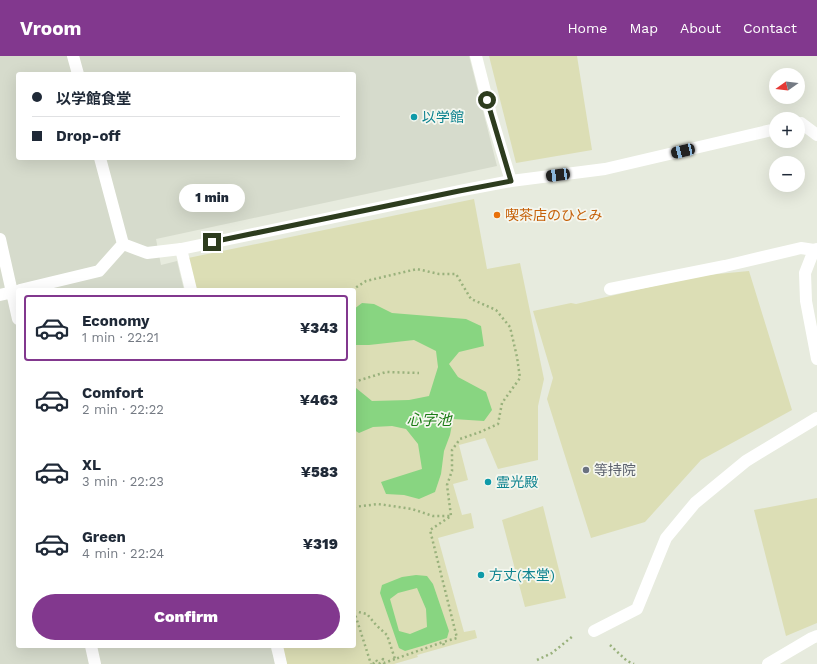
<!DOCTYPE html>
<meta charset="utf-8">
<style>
:root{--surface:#fff;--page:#f2f2f3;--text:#1f2937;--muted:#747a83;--line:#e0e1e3;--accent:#82388e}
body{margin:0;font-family:"Work Sans","Noto Sans JP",sans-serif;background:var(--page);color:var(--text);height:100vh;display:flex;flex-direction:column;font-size:15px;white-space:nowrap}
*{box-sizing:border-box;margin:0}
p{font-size:13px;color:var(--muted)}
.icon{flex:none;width:22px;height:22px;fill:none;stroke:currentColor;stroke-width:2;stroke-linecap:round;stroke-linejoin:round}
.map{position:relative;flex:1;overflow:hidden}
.sheet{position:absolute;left:16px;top:232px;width:340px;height:360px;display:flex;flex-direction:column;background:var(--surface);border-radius:4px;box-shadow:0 4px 16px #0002}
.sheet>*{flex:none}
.banner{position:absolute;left:16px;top:16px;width:340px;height:88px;border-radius:4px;box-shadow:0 4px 16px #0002;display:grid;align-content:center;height:88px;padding:0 16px;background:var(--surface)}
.needle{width:26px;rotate:256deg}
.buttons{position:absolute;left:769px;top:12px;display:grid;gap:8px}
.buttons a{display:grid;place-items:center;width:36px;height:36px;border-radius:50%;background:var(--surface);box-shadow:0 4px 16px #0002;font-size:20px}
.end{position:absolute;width:18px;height:18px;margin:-9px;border:5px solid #2d3c1e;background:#fff;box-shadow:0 0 0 2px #fff}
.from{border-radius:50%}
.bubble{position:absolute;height:28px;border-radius:14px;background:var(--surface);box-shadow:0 4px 16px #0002;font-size:13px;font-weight:800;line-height:28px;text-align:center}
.car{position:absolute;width:12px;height:24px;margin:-12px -6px;border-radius:5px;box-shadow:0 0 3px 1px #0007;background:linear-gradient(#222 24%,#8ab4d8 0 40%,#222 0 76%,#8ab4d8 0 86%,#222 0)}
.banner b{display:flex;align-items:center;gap:14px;height:38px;font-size:15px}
.banner b+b{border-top:1px solid var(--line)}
.banner i{width:10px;height:10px;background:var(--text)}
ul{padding:7px 0 0;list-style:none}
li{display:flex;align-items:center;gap:12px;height:66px;margin:0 8px 6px;padding:0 8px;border:2px solid transparent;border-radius:4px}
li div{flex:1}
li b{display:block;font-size:15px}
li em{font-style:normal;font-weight:800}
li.current{border-color:var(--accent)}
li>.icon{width:36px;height:36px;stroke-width:1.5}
.cta{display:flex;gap:8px;margin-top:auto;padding:8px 16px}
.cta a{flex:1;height:46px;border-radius:24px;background:var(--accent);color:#fff;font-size:16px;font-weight:800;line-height:46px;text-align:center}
header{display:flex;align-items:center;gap:24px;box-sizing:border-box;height:56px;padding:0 20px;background:var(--accent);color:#fff}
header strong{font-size:19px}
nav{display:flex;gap:22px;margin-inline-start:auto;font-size:14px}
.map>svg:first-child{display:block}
.built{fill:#d6dbcc;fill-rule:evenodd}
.green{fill:#dcdeb5}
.water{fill:#88d581;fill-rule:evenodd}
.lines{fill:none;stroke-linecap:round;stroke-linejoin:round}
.path{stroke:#99b17c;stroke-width:2.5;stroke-dasharray:2 3;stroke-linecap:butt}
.service{stroke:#fff;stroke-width:12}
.minor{stroke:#fff;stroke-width:12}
.route{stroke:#2d3c1e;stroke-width:5}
.culture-dot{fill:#0f9aa8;stroke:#f5f7ef;stroke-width:1.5}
.food-dot{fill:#e8710a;stroke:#f5f7ef;stroke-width:1.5}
.worship-dot{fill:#6b7280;stroke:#f5f7ef;stroke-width:1.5}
.labels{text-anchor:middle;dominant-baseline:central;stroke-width:3.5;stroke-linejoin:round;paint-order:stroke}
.culture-label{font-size:14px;fill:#0d838f;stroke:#f5f7ef;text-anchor:start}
.food-label{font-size:14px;fill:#c56008;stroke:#f5f7ef;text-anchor:start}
.worship-label{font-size:14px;fill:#5b616d;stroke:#f5f7ef;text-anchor:start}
.water-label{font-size:15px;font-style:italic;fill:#1b7b15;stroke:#f5f7ef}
</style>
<header>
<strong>Vroom</strong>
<nav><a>Home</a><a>Map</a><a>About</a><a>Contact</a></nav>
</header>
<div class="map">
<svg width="817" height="608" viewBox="0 0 817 608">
<rect width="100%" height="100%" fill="#e7ebde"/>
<path class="built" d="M 0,0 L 469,0 L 497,110 L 156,183 L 161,209 L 177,205 L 184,234 L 18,234 L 18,590 L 270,590 L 276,608 L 0,608 ZM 18,18 L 354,18 L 354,102 L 18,102 Z"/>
<path class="green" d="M 489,0 L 577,0 L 592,94 L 516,107 Z
M 474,143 L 487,213 L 520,207 L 544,323 L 538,350 L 538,404 L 498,413 L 485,382 L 459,389 L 468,424 L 453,428 L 462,459 L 471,457 L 474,472 L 438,482 L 464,576 L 475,574 L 477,582 L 417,599 L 418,601 L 394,608 L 287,608 L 282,590 L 354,590 L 354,234 L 196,234 L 188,202 Z
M 749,215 L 792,354 L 701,404 L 645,466 L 591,482 L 547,343 L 553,322 L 533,255 L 571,247 L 576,248 L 697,220 Z
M 817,442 L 817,567 L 786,580 L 754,454 Z
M 543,450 L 566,542 L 525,551 L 502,464 Z"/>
<path class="water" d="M 362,247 L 374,248 L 392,257 L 466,263 L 481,270 L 484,290 L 459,296 L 449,308 L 458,321 L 486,336 L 492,354 L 484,365 L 453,363 L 450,379 L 444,395 L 441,418 L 435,436 L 419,443 L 404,439 L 386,438 L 381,426 L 422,413 L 418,388 L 406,373 L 392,370 L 373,371 L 359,377 L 354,374 L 354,329 L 356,332 L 372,345 L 409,344 L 429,340 L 438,311 L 436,295 L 414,284 L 369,289 L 355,289 L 354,291 L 354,253 Z
M 416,519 L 427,520 L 433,528 L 449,575 L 447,582 L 422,590 L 405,595 L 399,592 L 380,537 L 382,529 L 402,521 ZM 417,532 L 426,553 L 427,571 L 410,578 L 399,575 L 390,543 L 398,537 Z"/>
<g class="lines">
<path class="path" d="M 352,234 L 366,225 L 417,213 L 439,218 L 456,218 L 471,243 L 496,254 L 510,271 L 517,301 L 520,322 L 502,347 L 498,368 L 480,376 L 460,383 L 452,394 L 452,415 L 447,429 L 451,460 L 430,474 L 457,582 L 443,586
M 354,326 L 386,316 L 419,317
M 354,451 L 378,448 L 412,453 L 433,460 L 450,460
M 354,555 L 367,558 L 376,569 L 387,579 L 395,603 L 443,586 L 444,591
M 354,555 L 371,608
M 610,589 L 627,605 L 634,608
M 537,604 L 552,597 L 573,580
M 373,608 L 376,604 L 379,608 L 383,603 L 384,607 L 395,603"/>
<path class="service" d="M 73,0 L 78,18
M 0,183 L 18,263
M 123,188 L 147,197 L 181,193
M 610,233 L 725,210 L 801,192 L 814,194 L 805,217 L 806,245 L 817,303
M 20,234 L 99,215 L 123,188 L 100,102
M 0,239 L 18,235
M 594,575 L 637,553 L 666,482 L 695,447 L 746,405 L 817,362
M 91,590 L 95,608"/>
<path class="minor" d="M 476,0 L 491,59 L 511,125
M 798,68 L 801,67 L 817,79
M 814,194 L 817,193
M 191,234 L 181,193 L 459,135 L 511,125 L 605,113 L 776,73
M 277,590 L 281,608
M 768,608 L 812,582 L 817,580"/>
</g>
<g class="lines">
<path class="route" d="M 212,186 L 459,135 L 511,125 L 487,44"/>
</g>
<g class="culture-dot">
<circle cx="414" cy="61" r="4"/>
<circle cx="488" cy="426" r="4"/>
<circle cx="481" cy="519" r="4"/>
</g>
<circle class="food-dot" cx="497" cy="159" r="4"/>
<circle class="worship-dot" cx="586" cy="414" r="4"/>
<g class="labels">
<g class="culture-label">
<text x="422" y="61">以学館</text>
<text x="496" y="426">霊光殿</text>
<text x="489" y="519">方丈(本堂)</text>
</g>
<g class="food-label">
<text x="505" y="159">喫茶店のひとみ</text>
</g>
<g class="worship-label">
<text x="594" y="414">等持院</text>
</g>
<g class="water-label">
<text x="429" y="364">心字池</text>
</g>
</g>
</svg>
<div class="buttons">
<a><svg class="needle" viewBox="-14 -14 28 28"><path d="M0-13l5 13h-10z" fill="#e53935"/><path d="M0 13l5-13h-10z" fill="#747a83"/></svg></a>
<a>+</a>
<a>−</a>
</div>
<i class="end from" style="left:487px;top:44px"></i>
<i class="end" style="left:212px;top:186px"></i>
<div class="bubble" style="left:179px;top:128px;width:66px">1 min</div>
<i class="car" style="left:683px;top:95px;rotate:257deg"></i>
<i class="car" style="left:558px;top:119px;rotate:263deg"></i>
<div class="banner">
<b><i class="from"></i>以学館食堂</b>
<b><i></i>Drop-off</b>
</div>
<section class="sheet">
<ul>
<li class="current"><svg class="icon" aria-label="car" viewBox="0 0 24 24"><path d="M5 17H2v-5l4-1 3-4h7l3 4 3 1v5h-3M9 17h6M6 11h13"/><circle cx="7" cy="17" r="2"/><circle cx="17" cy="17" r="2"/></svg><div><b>Economy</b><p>1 min · 22:21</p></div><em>¥343</em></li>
<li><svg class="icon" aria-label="car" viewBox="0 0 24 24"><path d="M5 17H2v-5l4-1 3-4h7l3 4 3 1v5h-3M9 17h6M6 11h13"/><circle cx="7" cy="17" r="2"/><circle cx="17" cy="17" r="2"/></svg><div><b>Comfort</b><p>2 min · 22:22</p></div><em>¥463</em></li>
<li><svg class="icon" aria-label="car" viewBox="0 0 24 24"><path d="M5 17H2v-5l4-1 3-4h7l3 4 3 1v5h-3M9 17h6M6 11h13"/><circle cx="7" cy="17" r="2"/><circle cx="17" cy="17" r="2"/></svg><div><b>XL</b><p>3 min · 22:23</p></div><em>¥583</em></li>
<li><svg class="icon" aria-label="car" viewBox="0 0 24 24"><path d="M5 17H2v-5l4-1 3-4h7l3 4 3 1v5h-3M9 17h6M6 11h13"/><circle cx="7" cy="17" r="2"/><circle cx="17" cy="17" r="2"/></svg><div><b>Green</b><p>4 min · 22:24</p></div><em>¥319</em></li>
</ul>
<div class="cta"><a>Confirm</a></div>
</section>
</div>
